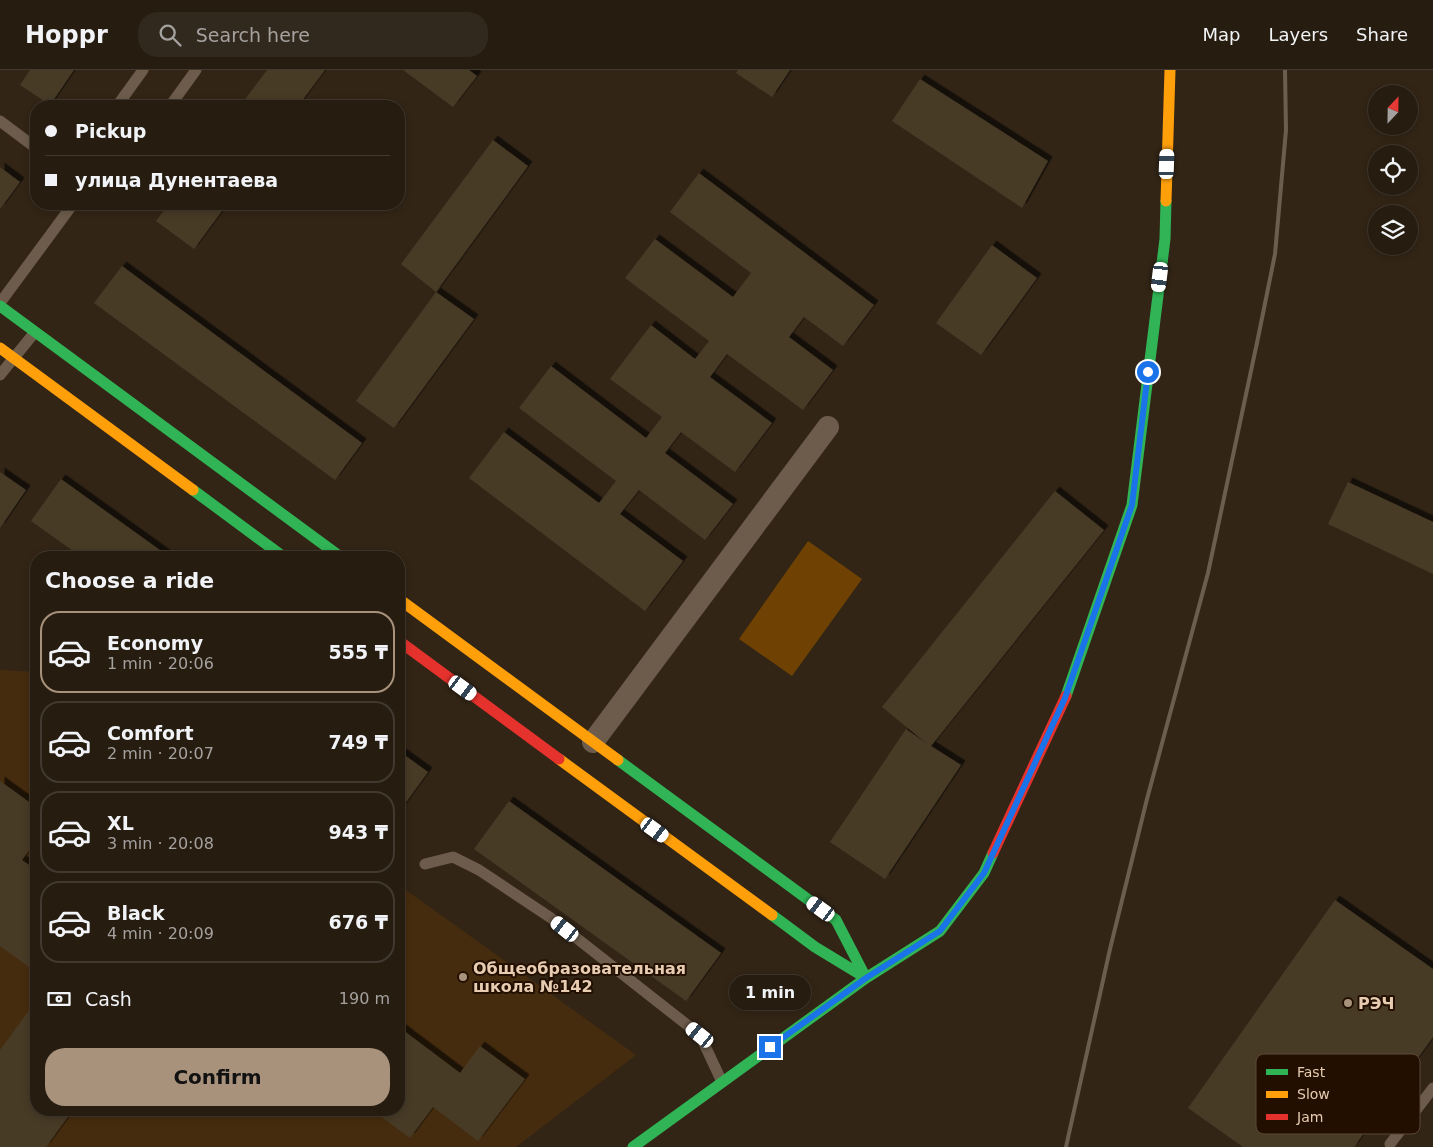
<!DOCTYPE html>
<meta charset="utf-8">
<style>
:root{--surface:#261c10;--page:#32291e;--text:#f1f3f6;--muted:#a4a19f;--line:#423a30;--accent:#a8927b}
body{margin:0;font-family:"DejaVu Sans",sans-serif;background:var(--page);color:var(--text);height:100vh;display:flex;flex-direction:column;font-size:19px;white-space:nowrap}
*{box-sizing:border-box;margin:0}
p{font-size:16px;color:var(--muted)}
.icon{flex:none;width:28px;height:28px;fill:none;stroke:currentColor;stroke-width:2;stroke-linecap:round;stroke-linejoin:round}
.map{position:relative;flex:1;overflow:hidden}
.panel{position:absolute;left:30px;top:481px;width:375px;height:565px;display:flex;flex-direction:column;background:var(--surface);border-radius:20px;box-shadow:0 2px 8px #0003,0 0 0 1px var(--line)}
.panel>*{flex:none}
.top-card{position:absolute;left:30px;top:30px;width:375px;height:110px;border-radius:20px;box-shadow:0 2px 8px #0003,0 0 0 1px var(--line);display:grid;align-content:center;height:110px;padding:0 15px;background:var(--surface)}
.needle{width:32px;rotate:22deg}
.buttons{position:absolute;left:1368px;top:15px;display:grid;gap:10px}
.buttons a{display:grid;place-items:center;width:50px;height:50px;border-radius:50%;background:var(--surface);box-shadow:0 2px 8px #0003,0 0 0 1px var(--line);font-size:25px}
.end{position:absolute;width:22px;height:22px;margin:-11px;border:6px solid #1a73e8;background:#fff;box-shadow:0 0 0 2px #fff}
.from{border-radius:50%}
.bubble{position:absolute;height:35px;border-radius:18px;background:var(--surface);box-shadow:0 2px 8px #0003,0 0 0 1px var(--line);font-size:16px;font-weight:700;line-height:35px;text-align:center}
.car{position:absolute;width:15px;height:30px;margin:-15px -8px;border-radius:6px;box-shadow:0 0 4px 1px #0007;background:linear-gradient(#fff 24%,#345 0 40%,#fff 0 76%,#345 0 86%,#fff 0)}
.top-card b{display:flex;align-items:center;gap:18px;height:48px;font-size:19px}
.top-card b+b{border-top:1px solid var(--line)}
.top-card i{width:12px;height:12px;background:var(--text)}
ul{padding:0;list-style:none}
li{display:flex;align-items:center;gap:15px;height:82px;margin:0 10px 8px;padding:0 5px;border:2px solid var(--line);border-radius:20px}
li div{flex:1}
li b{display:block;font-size:19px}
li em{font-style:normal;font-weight:700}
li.active{border-color:var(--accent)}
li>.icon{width:45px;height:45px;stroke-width:1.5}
h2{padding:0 15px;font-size:22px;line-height:60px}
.pay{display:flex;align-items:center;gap:12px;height:55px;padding:0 15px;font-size:19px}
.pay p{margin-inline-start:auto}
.cta{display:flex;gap:10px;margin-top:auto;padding:10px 15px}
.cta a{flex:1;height:58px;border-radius:20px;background:var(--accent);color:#111;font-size:20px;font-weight:700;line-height:58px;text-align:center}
header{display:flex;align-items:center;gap:30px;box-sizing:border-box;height:70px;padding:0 25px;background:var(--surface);border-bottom:1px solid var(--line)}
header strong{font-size:24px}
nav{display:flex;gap:28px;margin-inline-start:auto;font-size:18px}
.search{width:350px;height:45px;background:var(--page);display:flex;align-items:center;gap:12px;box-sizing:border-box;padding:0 18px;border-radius:20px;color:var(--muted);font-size:19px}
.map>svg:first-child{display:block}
.built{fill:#462c0e}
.green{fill:#6f4203}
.building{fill:#473b28;filter:url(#shadow)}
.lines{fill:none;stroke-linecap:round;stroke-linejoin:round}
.lane{stroke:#6d5c4b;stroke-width:11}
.street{stroke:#6d5c4b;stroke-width:22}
.fast{stroke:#30b455;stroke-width:11}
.slow{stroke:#ff9f0a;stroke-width:11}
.jam{stroke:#e5322d;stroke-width:11}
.rail{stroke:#6b5e4f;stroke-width:4}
.route{stroke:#1a73e8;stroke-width:6}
.poi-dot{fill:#a8927b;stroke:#220f00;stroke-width:2}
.labels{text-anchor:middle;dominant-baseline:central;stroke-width:4;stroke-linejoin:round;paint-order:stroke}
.poi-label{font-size:16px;font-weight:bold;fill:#e7ccb2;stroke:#220f00;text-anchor:start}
.key{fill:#220f00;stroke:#5d4835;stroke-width:1}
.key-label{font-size:14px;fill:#e7ccb2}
</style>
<header>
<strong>Hoppr</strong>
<div class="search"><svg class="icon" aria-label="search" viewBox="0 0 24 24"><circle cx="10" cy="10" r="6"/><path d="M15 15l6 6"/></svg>Search here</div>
<nav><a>Map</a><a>Layers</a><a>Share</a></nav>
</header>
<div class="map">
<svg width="1433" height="1077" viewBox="0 0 1433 1077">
<defs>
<filter id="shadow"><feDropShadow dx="4.5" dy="-4.5" stdDeviation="0" flood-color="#0009"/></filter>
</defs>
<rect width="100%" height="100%" fill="#322516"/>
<path class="built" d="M 0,600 L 36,602 L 36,1040 L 399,1040 L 399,829 L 406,820 L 636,985 L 516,1077 L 0,1077 Z"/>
<path class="green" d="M 808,471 L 862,509 L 792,606 L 739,569 Z"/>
<path class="building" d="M 30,0 L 74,0 L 50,35 L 20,15 Z
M 267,0 L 325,0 L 298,36 L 240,36 Z
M 403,0 L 469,0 L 477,6 L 453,37 Z
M 738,0 L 790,0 L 772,27 L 736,3 Z
M 920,9 L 1048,91 L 1022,138 L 892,51 Z
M 493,70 L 528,96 L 436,222 L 401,194 Z
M 0,97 L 20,112 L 0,139 Z
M 699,103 L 874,235 L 843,276 L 804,247 L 789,267 L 833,300 L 803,340 L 727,284 L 710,307 L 772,353 L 735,402 L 681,362 L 665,383 L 733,434 L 705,470 L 639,420 L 620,444 L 683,491 L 645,541 L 469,408 L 504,362 L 599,433 L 616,411 L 519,338 L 551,296 L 646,368 L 662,347 L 610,309 L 651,255 L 695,289 L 709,271 L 625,208 L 655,169 L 733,227 L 751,203 L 670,142 Z
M 169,134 L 227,134 L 194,179 L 156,151 Z
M 992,175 L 1037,208 L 981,285 L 936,253 Z
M 122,196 L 362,373 L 335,410 L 94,233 Z
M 436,222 L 474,249 L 394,358 L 356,331 Z
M 0,402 L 26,420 L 0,458 Z
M 61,409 L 171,488 L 83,488 L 31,451 Z
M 1348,412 L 1433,452 L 1433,504 L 1328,454 Z
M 1055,421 L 1104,460 L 931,676 L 961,695 L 885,809 L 830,772 L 906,659 L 926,673 L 882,637 Z
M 399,681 L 428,702 L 399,742 Z
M 0,711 L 36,737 L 36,771 L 22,790 L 36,800 L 36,902 L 0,876 Z
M 509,731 L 721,883 L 686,931 L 474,779 Z
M 1335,830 L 1433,899 L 1433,967 L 1354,1077 L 1243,1077 L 1188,1038 Z
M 36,931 L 36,1040 L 73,1040 L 46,1077 L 0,1077 L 0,980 Z
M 399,957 L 460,1003 L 480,976 L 525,1009 L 478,1071 L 433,1037 L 410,1068 L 372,1040 L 399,1040 Z"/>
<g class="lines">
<path class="lane" d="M 117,36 L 143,0
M 170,36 L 196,0
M 0,51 L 36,78
M 0,233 L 73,134
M 0,305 L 35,262
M 425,794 L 453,787 L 479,800 L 551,848 L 700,965 L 722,1012
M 1390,1074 L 1433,1018"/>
<path class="street" d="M 593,672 L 828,357"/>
<path class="fast" d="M 0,236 L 342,488
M 193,420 L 285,488
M 1066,626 L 1132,435 L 1165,169 L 1166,131
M 618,690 L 836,850 L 866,908
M 772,845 L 815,877 L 866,908
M 633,1077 L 866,908 L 940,861 L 984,803 L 993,783"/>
<path class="slow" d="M 1166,131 L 1170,0
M 0,278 L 193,420
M 399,529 L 618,690
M 559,689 L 772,845"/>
<path class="jam" d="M 399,571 L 559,689
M 993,783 L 1066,626"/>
<path class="rail" d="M 1066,1077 L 1110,879 L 1147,729 L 1208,503 L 1258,268 L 1275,184 L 1286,60 L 1285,0"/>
</g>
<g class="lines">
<path class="route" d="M 770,977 L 866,908 L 940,861 L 984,803 L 1065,628 L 1132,435 L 1148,302"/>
</g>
<g class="poi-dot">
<circle cx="463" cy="907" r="5"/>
<circle cx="1348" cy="933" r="5"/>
</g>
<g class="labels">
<g class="poi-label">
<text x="473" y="898">Общеобразовательная<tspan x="473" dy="18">школа №142</tspan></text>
<text x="1358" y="933">РЭЧ</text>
</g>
</g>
<rect x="1256" y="984" width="164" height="80" rx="8" class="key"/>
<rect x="1266" y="999" width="22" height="6" fill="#30b455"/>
<rect x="1266" y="1021" width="22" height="7" fill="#ff9f0a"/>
<rect x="1266" y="1044" width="22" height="6" fill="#e5322d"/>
<g class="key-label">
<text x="1297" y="1007">Fast</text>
<text x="1297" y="1029">Slow</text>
<text x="1297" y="1052">Jam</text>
</g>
</svg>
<div class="buttons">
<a><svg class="needle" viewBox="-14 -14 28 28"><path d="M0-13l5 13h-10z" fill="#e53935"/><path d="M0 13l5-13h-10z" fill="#a4a19f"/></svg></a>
<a><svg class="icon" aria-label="locate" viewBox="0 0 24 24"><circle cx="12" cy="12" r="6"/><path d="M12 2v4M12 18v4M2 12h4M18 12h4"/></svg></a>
<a><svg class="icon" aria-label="layers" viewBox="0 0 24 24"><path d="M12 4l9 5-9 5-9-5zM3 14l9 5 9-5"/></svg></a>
</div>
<i class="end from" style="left:1148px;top:302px"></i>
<i class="end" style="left:770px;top:977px"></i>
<div class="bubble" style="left:729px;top:905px;width:82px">1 min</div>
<i class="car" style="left:1167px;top:94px;rotate:2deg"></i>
<i class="car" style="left:1160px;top:207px;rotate:187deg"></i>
<i class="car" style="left:463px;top:618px;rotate:126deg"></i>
<i class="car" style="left:655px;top:760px;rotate:126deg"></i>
<i class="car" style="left:821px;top:839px;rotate:306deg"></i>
<i class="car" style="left:565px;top:859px;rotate:308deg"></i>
<i class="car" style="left:700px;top:965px;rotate:309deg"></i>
<div class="top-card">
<b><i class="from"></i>Pickup</b>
<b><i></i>улица Дунентаева</b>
</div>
<section class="panel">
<h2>Choose a ride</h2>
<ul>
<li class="active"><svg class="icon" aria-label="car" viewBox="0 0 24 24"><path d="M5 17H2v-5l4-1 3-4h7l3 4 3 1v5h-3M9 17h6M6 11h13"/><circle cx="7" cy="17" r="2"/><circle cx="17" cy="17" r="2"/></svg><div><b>Economy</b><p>1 min · 20:06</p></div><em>555 ₸</em></li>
<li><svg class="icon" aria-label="car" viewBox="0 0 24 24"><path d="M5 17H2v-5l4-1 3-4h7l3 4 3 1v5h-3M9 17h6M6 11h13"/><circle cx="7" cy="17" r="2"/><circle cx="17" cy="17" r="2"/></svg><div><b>Comfort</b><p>2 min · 20:07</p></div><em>749 ₸</em></li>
<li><svg class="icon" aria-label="car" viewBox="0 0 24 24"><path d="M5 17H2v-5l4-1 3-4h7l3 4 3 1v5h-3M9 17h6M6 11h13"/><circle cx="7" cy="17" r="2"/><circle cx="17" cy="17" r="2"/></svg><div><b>XL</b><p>3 min · 20:08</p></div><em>943 ₸</em></li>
<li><svg class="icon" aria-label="car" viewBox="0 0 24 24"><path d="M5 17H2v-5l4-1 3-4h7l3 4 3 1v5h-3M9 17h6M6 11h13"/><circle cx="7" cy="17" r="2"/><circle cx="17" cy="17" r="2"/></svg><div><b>Black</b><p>4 min · 20:09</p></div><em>676 ₸</em></li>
</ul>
<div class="pay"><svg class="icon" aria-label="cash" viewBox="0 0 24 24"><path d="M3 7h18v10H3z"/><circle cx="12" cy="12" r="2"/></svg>Cash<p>190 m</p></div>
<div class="cta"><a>Confirm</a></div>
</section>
</div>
